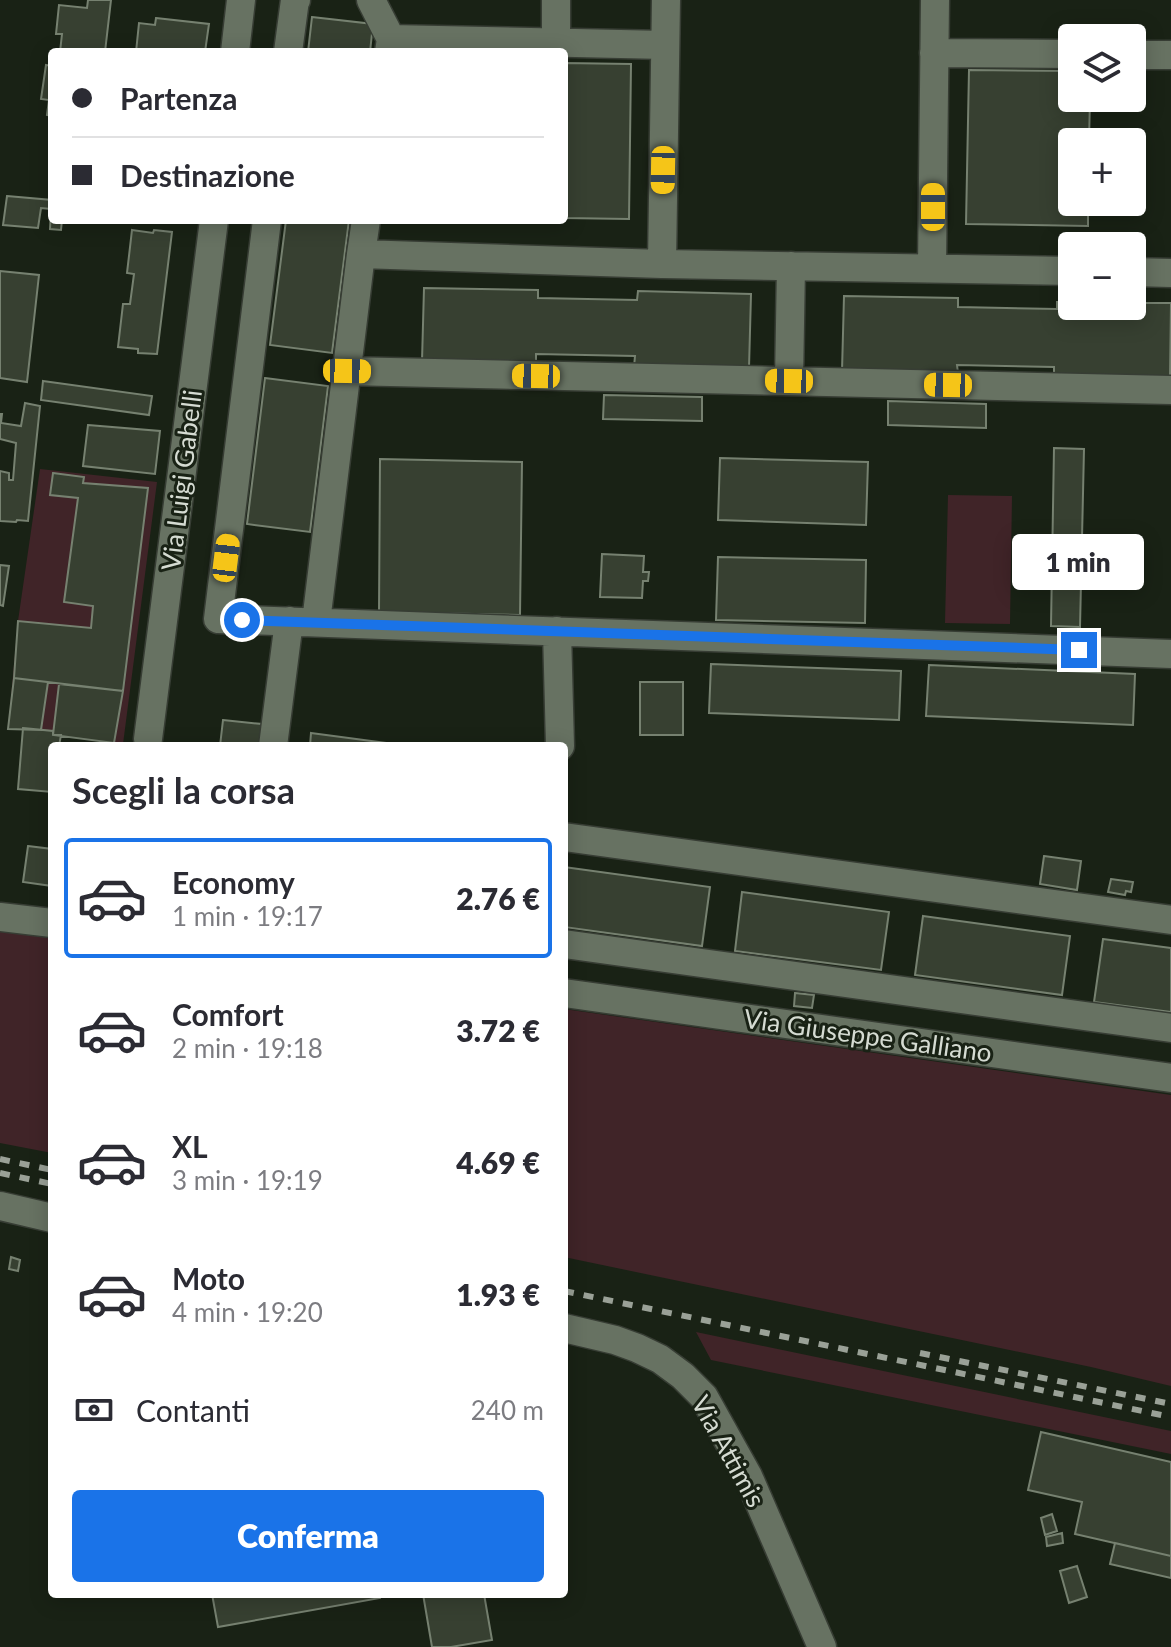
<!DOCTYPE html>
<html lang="it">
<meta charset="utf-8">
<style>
:root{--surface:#fff;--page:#f7f7f7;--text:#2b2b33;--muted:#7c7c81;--line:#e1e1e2;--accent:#1a73e8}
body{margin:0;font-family:Lato,sans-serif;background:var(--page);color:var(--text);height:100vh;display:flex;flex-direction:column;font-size:30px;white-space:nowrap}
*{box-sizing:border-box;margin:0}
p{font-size:26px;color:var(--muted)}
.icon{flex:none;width:44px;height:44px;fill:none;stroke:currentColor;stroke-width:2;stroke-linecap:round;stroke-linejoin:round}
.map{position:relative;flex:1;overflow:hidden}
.sheet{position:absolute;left:48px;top:742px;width:520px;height:856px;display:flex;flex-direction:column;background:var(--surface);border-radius:8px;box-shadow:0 4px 20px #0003}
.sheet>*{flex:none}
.top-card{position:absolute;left:48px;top:48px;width:520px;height:176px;border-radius:8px;box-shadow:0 4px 20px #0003;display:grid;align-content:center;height:176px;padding:0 24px;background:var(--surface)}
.buttons{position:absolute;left:1058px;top:24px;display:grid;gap:16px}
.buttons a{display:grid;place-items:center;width:88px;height:88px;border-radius:8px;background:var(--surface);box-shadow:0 4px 20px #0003;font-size:40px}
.end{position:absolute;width:36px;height:36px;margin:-18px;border:10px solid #1a73e8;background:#fff;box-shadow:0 0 0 4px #fff}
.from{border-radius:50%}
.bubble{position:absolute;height:56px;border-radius:8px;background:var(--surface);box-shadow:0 4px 20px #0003;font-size:26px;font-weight:800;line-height:56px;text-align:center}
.car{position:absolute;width:24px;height:48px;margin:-24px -12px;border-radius:10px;box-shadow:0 0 6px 2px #0007;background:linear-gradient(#f5c518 24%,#345 0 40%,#f5c518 0 76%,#345 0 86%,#f5c518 0)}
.top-card b{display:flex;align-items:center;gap:28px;height:76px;font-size:30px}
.top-card b+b{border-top:2px solid var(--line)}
.top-card i{width:20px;height:20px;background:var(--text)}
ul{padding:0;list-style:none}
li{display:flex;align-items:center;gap:24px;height:120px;margin:0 16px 12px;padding:0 8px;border:4px solid transparent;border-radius:8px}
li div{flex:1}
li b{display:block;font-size:30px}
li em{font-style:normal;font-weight:800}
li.selected{border-color:var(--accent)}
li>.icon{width:72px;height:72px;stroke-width:1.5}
h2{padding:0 24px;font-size:36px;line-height:96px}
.pay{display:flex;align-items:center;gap:20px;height:88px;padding:0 24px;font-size:30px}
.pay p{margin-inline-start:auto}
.primary-button{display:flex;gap:16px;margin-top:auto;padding:16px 24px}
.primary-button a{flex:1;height:92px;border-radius:8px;background:var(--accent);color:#fff;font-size:32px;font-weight:800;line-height:92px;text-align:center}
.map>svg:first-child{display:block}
.green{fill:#402428}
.building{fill:#374031;stroke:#768170;stroke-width:2}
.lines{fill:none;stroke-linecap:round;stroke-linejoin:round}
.minor-casing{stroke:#373d34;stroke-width:31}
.minor{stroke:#677262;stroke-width:28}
.rail{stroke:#9aa197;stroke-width:6;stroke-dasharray:10 10;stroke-linecap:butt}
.route{stroke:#1a73e8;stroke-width:10}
.labels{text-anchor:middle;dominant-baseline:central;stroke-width:6;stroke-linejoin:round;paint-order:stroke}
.street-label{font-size:26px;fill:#d5dbd2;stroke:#192215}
</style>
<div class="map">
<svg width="1171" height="1647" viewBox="0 0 1171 1647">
<rect width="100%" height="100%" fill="#192215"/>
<path class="green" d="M 40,469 L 157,482 L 123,744 L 53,735 L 53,731 L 8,729 L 18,621 Z
M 948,495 L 1012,496 L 1010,624 L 945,623 Z
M 0,928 L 52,936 L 52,1153 L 0,1143 Z
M 564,1009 L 1171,1095 L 1171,1386 L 1091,1367 L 564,1257 Z
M 696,1332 L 1171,1431 L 1171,1454 L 711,1360 Z"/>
<path class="building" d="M 88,0 L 111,0 L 105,52 L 60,52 L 62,34 L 56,34 L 59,5 L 87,8 Z
M 312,17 L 373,24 L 370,52 L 308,52 Z
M 156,18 L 209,24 L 205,52 L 136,52 L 139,23 L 155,25 Z
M 564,63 L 631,64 L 629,219 L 564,218 Z
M 46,65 L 52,66 L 52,116 L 47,115 L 49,100 L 41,99 Z
M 969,70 L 1072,71 L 1072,98 L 1090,98 L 1089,142 L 1072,142 L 1072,202 L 1088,202 L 1088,226 L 966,224 Z
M 7,196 L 52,200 L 52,220 L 62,220 L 61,230 L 50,229 L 51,209 L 41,208 L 38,228 L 3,225 Z
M 286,220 L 349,220 L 332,353 L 270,345 Z
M 132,230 L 153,233 L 154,230 L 172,232 L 157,354 L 138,353 L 138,349 L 118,347 L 123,304 L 130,304 L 134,274 L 127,273 Z
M 0,271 L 39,275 L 27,382 L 0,378 Z
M 424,288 L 538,290 L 538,298 L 637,300 L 638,291 L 751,294 L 749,368 L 634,367 L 635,356 L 536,354 L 536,363 L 422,361 Z
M 844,296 L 958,298 L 958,307 L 1057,309 L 1057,302 L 1072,302 L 1072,306 L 1132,306 L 1132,303 L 1171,303 L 1170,378 L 1054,376 L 1054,367 L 957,365 L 958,373 L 842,371 Z
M 265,378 L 328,386 L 310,532 L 247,524 Z
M 43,381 L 152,396 L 149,415 L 41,400 Z
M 604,395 L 702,397 L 702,421 L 603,419 Z
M 888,401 L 986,404 L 986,428 L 888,425 Z
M 25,403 L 40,406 L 28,521 L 17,520 L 16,522 L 0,521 L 0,471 L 9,473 L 9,480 L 13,480 L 16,443 L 0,439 L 0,414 L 2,414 L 1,423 L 21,426 Z
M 88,425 L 160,431 L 155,474 L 83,466 Z
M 1054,448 L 1084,449 L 1080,627 L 1051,626 Z
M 720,458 L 868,462 L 866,525 L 718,520 Z
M 380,459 L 522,462 L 520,615 L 379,612 Z
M 53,473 L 84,477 L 83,483 L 148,488 L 123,691 L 14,678 L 18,621 L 91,628 L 93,606 L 64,602 L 78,498 L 50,495 Z
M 602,554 L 644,556 L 643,572 L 649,572 L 648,581 L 643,581 L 642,598 L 600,597 Z
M 718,557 L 866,560 L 865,623 L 716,620 Z
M 0,565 L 9,566 L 3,606 L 0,605 Z
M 711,664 L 901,671 L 899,720 L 709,713 Z
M 929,665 L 1135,674 L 1133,725 L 926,716 Z
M 14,678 L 48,682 L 41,730 L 8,729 Z
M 640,682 L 683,682 L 683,735 L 640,735 Z
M 59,684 L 123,691 L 114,743 L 53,735 Z
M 223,720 L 262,724 L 260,746 L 220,746 Z
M 23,728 L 53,731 L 53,735 L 61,735 L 59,746 L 52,746 L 52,792 L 18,789 Z
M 311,733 L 409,746 L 310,746 Z
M 28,846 L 52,849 L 52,886 L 23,882 Z
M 1044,856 L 1081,861 L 1077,890 L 1040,884 Z
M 564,867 L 710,887 L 702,946 L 564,927 Z
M 1111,879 L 1133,882 L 1131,892 L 1126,891 L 1125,895 L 1108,892 Z
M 742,892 L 889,912 L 881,970 L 735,951 Z
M 923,916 L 1070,936 L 1062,995 L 915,975 Z
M 1103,939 L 1171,948 L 1171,1012 L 1094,1002 Z
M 795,993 L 814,995 L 812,1008 L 794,1006 Z
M 11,1257 L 20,1260 L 18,1271 L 9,1269 Z
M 1041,1432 L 1171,1462 L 1171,1556 L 1075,1534 L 1082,1502 L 1028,1490 Z
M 1052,1514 L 1057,1531 L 1045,1535 L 1041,1518 Z
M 1062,1533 L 1063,1543 L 1047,1546 L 1046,1537 Z
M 1115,1543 L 1171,1556 L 1171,1578 L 1110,1564 Z
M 1077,1566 L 1087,1597 L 1069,1603 L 1060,1571 Z
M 212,1594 L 380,1594 L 380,1598 L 218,1627 Z
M 423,1594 L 484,1594 L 492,1640 L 451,1647 L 432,1647 Z"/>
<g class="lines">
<g class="minor-casing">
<path id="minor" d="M 371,0 L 391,39
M 556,42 L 556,0
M 235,52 L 241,0
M 288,52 L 295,0 L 296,0
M 389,52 L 391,39 L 665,45
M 934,53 L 1072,54
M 1132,55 L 1171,55
M 267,220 L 218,619 L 1171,654
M 361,254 L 366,220
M 662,264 L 1072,271
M 932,268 L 935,0
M 1132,272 L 1171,273
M 347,371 L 1171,390
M 789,381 L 791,266
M 316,622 L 361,254 L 662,264 L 666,0
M 557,631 L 560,746
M 148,739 L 214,220
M 273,746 L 289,621
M 564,837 L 1171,920
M 0,917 L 52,923
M 564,944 L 1171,1028
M 564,993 L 1171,1078
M 0,1206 L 52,1218
M 564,1328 L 615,1340 L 637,1348 L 660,1359 L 683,1376 L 704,1397 L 748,1476 L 822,1647"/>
</g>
<use href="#minor" class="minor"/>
<path class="rail" d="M 0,1159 L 52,1170
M 0,1173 L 52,1184
M 564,1291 L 1171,1417
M 920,1353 L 1171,1404"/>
</g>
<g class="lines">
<path class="route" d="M 242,620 L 1079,650"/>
</g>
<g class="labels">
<g class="street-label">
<text transform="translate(181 480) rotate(-83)">Via Luigi Gabelli</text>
<text transform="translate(868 1035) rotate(8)">Via Giuseppe Galliano</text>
<text transform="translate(729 1451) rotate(61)">Via Attimis</text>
</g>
</g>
</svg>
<div class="buttons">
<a><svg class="icon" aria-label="layers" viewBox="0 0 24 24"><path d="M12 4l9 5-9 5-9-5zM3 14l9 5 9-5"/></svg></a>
<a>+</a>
<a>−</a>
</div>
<i class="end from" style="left:242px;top:620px"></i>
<i class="end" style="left:1079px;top:650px"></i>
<div class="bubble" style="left:1012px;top:534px;width:132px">1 min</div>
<i class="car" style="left:663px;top:170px;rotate:181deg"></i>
<i class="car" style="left:933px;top:207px;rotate:0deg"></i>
<i class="car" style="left:347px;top:371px;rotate:91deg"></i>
<i class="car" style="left:536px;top:376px;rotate:271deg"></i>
<i class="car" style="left:789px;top:381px;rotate:271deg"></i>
<i class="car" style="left:948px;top:385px;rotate:271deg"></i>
<i class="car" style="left:226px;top:558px;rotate:7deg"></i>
<div class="top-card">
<b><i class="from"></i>Partenza</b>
<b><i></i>Destinazione</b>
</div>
<section class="sheet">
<h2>Scegli la corsa</h2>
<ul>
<li class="selected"><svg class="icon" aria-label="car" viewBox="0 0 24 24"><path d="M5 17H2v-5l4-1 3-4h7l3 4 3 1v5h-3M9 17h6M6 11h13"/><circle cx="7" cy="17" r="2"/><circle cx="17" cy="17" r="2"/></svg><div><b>Economy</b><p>1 min · 19:17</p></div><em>2.76 €</em></li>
<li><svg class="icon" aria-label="car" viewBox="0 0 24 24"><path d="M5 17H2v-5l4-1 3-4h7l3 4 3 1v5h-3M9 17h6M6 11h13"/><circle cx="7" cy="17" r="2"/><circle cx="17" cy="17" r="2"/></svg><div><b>Comfort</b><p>2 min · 19:18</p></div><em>3.72 €</em></li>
<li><svg class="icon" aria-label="car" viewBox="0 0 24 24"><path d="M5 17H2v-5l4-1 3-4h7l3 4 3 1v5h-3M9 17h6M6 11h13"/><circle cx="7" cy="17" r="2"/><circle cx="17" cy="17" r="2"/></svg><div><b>XL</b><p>3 min · 19:19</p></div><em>4.69 €</em></li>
<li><svg class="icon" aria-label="car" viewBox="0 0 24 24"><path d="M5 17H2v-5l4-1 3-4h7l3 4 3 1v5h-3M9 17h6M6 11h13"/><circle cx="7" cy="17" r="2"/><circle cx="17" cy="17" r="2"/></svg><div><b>Moto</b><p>4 min · 19:20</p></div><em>1.93 €</em></li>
</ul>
<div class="pay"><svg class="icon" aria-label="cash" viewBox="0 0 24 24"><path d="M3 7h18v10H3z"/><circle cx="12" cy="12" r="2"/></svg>Contanti<p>240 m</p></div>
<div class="primary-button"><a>Conferma</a></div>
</section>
</div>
